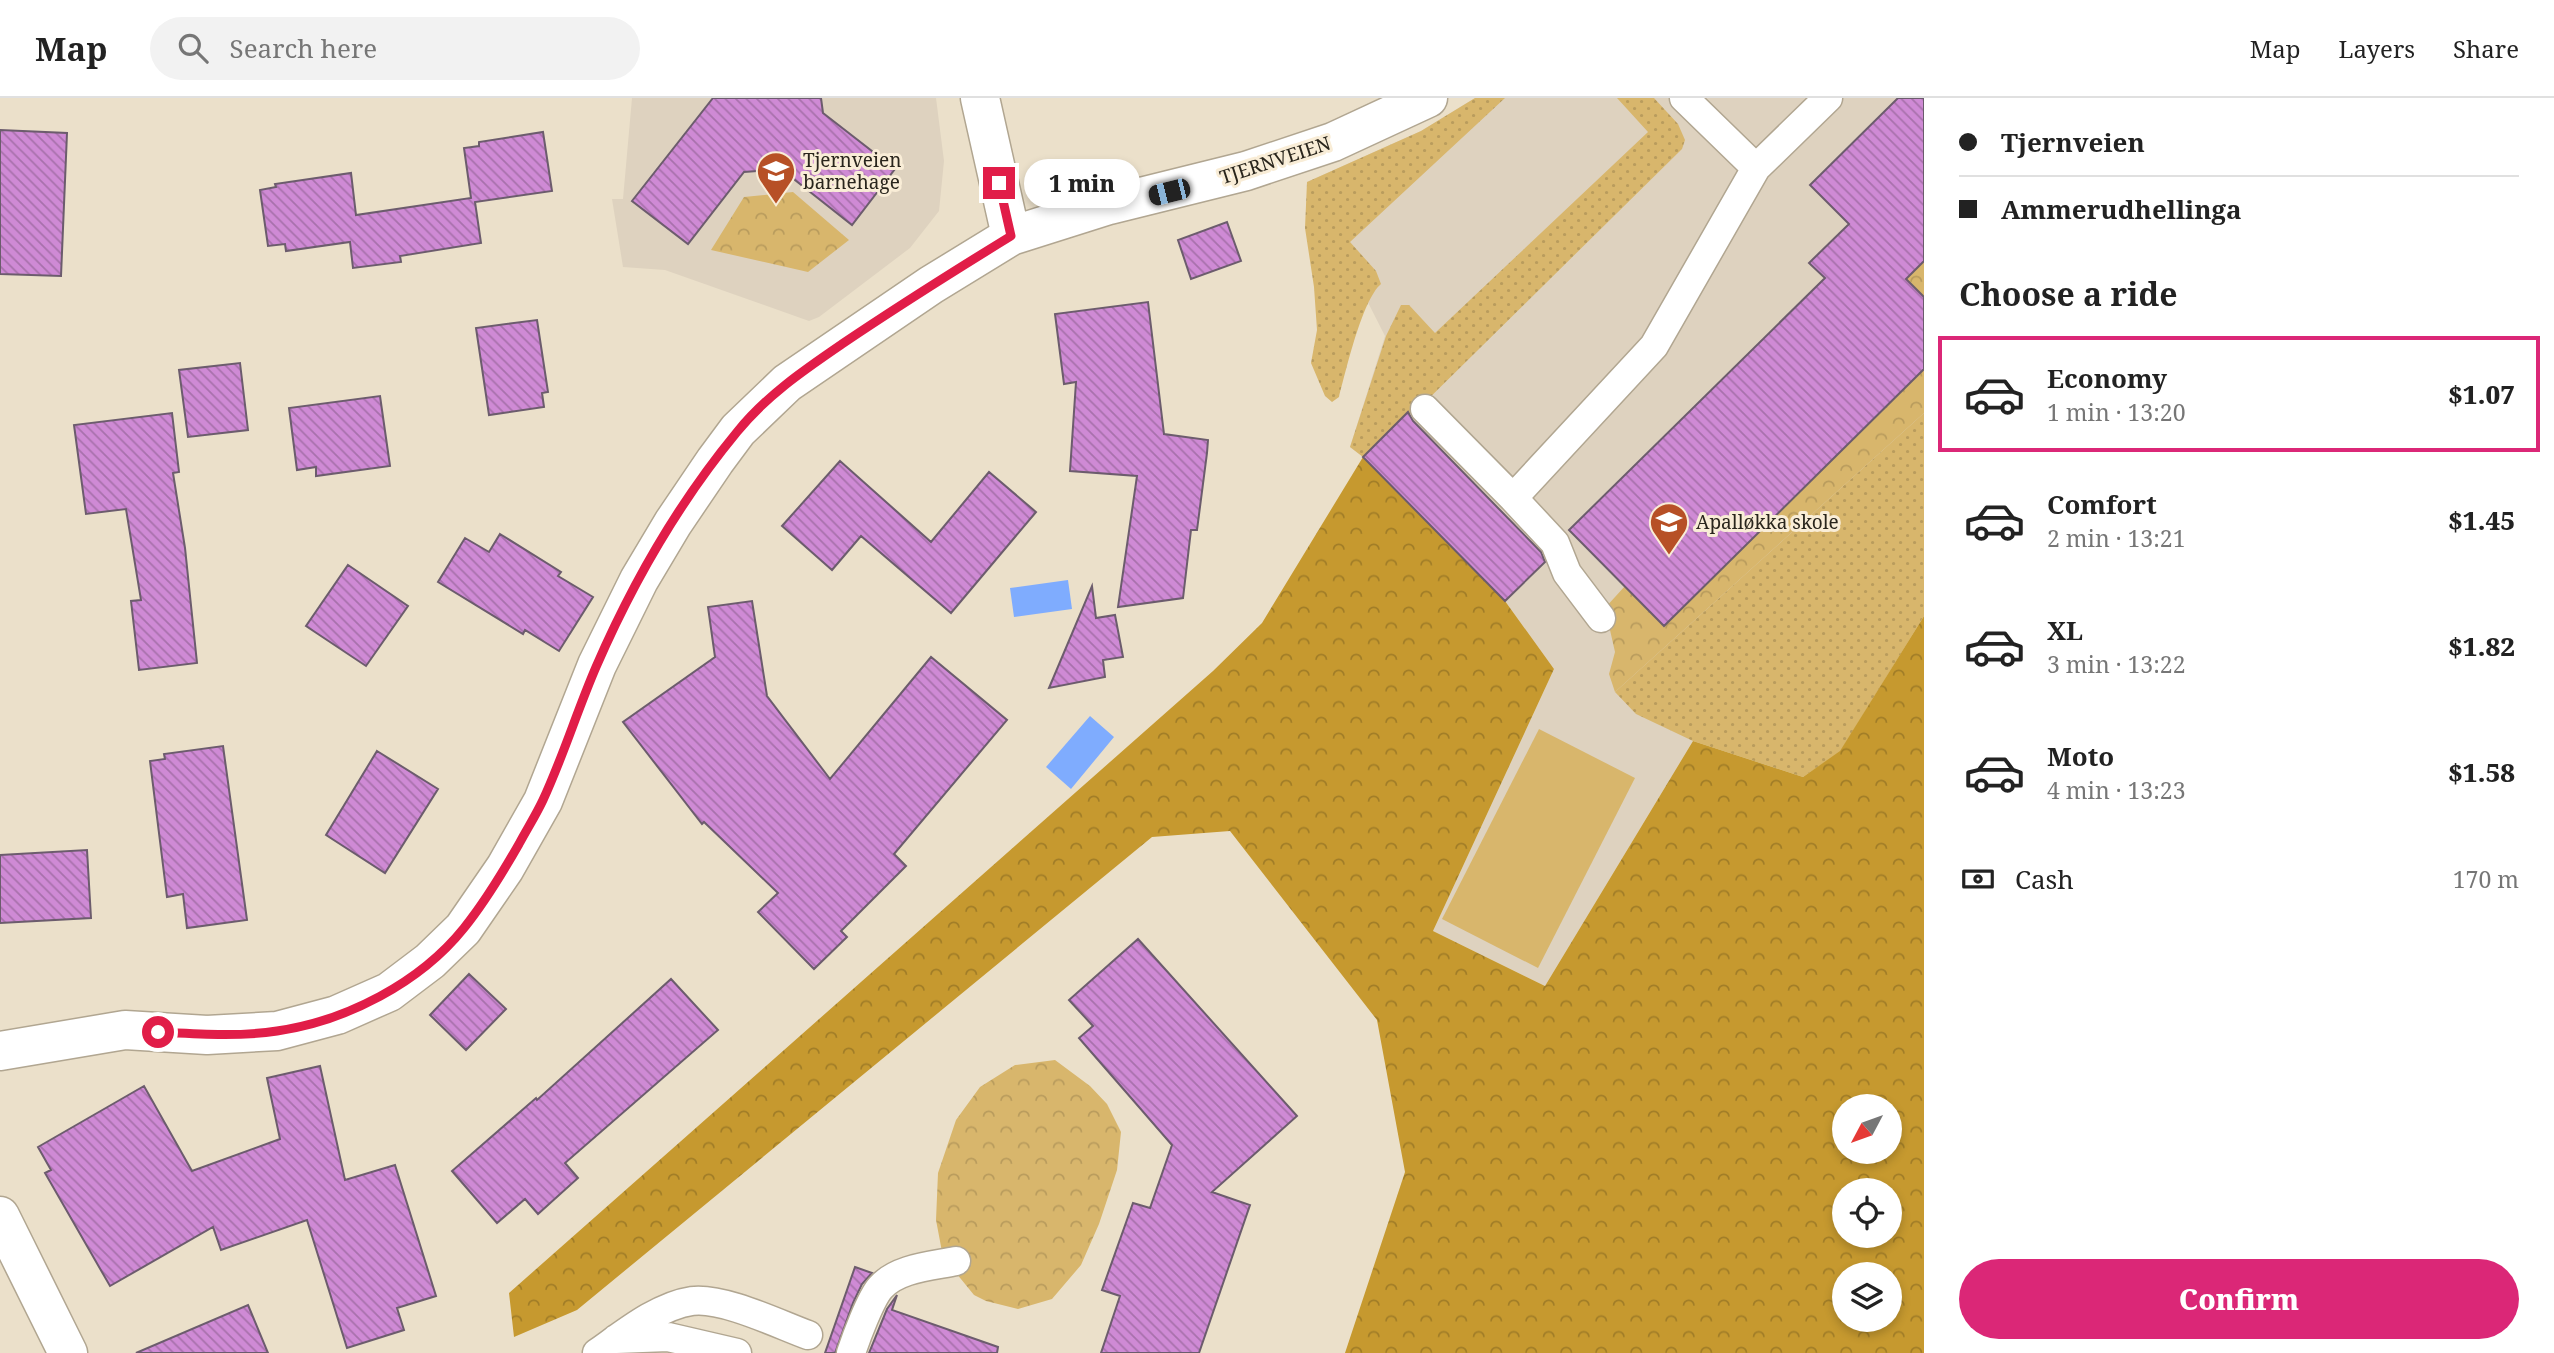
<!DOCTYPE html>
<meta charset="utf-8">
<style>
:root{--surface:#fff;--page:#f2f2f2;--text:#222;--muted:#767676;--line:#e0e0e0;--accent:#db2777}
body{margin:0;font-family:"Noto Serif",serif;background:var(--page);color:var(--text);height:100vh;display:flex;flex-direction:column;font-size:26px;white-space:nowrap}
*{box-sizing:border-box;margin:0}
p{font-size:23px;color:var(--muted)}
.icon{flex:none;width:38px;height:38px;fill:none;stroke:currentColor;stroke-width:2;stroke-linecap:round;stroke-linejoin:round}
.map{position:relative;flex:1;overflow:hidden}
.side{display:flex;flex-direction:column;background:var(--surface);width:630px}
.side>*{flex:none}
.hud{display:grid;align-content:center;height:154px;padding:0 35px;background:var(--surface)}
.needle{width:46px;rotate:229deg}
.tools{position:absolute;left:1832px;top:996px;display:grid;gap:14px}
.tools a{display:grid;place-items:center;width:70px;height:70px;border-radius:50%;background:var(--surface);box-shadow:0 4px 10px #0003;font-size:35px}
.end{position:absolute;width:32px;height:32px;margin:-16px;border:9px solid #e11d48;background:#fff;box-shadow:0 0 0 4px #fff}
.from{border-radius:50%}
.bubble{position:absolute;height:49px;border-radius:24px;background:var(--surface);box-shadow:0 4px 10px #0003;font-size:23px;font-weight:800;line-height:49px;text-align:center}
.car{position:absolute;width:21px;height:42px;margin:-21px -10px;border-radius:9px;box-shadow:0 0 5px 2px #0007;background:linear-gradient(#222 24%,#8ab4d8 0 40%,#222 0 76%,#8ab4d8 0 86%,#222 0)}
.hud b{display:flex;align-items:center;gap:24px;height:66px;font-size:26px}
.hud b+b{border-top:2px solid var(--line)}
.hud i{width:18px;height:18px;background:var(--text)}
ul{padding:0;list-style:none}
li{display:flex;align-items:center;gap:21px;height:116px;margin:0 14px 10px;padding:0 21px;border:4px solid transparent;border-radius:0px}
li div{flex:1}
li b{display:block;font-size:26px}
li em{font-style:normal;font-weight:800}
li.on{border-color:var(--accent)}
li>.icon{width:63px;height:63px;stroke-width:1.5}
h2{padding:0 35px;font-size:32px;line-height:84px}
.pay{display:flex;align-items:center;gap:18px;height:77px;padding:0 35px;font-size:26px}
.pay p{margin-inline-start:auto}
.primary-button{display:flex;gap:14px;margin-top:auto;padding:14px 35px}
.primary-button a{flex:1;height:80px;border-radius:42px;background:var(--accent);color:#fff;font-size:28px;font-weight:800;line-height:80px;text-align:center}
header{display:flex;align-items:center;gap:42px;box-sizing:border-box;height:98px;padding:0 35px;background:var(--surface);border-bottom:2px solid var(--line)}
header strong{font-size:33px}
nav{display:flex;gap:38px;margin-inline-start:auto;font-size:24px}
.search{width:490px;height:63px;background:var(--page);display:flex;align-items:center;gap:18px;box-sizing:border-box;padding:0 24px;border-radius:38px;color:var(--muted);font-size:26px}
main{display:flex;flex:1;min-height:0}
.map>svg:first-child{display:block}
.education{fill:#ded2bf}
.grass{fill:url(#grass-dots)}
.forest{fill:url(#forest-crowns);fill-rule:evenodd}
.park{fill:url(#park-crowns)}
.pitch{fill:#d8b66c}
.water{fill:#7facfe}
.building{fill:url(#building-back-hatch);stroke:#6c5c6d;stroke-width:2}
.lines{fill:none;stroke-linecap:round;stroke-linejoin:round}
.service-casing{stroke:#b1a691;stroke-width:31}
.minor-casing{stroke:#b1a691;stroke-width:41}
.service{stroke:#fff;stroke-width:28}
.minor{stroke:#fff;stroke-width:38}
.route{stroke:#e11d48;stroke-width:9}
.labels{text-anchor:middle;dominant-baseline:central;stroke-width:6;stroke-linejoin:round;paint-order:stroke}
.poi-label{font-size:19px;fill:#29251c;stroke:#f9edd7;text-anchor:start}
.street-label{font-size:19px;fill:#29251c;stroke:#f9edd7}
</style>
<header>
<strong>Map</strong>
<div class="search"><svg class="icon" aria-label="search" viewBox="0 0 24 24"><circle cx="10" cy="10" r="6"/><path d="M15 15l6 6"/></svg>Search here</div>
<nav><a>Map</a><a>Layers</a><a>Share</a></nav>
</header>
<main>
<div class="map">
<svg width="1924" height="1255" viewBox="0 0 1924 1255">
<defs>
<pattern id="grass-dots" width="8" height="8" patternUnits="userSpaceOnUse" patternTransform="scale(1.75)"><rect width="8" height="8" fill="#d8b66c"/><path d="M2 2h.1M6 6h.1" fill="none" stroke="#b99c5d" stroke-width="1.8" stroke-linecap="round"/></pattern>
<pattern id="forest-crowns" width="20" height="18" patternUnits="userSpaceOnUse" patternTransform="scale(1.75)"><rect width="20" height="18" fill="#c6992f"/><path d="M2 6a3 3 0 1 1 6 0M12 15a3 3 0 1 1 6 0" fill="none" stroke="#a17d27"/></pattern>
<pattern id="park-crowns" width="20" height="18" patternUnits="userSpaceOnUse" patternTransform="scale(1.75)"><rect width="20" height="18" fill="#d8b66c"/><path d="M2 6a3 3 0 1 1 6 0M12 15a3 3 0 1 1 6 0" fill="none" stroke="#b99c5d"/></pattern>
<pattern id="building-back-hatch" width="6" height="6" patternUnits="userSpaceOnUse" patternTransform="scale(1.75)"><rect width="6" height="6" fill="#cf8ad5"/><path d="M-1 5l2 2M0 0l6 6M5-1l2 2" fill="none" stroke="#a871ac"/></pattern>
</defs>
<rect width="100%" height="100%" fill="#ebe0ca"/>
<path class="education" d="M 632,0 L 936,0 L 944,63 L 939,113 L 910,150 L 819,219 L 809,223 L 665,172 L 623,169 L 612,101 L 623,101 Z
M 1475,0 L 1924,0 L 1924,412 L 1693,643 L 1545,888 L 1433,833 L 1554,571 L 1505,503 L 1363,359 L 1350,349 L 1385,238 L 1307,84 L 1421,33 Z"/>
<path class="grass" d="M 1475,0 L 1505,0 L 1350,144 L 1376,173 L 1381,186 C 1362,202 1346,273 1339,299 L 1332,304 L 1325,298 L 1311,265 L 1317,232 L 1314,189 L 1305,130 L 1307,84 L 1421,33 Z
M 1617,0 L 1654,0 L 1678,26 L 1685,42 L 1682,51 L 1412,317 L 1408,314 L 1363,359 L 1350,349 L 1386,238 L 1401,207 L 1409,207 L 1435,235 L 1648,34 Z
M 1924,315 L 1924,518 L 1840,654 L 1803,679 L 1693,643 L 1636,616 L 1615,594 Z"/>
<path class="forest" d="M 1363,359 L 1505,503 L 1554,571 L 1433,833 L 1545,888 L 1693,643 L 1803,679 L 1840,653 L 1924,518 L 1924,1255 L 1345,1255 L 1405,1074 L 1377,922 L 1230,733 L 1152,739 L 577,1212 L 514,1239 L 509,1195 L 1213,573 L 1262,525 ZM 1844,1008 L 1890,1008 L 1890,1054 L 1844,1054 ZM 1844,1092 L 1890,1092 L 1890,1138 L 1844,1138 ZM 1844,1176 L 1890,1176 L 1890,1222 L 1844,1222 Z"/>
<path class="park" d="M 793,94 L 849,142 L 808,174 L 711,152 L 744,99 Z
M 1924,163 L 1924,199 L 1906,181 Z
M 1924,271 L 1924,315 L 1615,594 L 1609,576 L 1615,554 L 1605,510 L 1625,488 L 1664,527 Z
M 1055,962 L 1090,988 L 1107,1006 L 1121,1034 L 1117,1072 L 1099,1126 L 1081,1167 L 1052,1201 L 1018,1211 L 986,1203 L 974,1197 L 943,1159 L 936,1122 L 938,1075 L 956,1022 L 980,989 L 1015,967 Z"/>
<path class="pitch" d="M 1539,631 L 1635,680 L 1538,870 L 1442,821 Z"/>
<path class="water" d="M 1068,482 L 1072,511 L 1014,519 L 1010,490 Z
M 1090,618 L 1114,639 L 1071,691 L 1046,669 Z"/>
<path class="building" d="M 713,0 L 821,0 L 823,15 L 895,71 L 852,127 L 781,71 L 744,74 L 688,146 L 632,103 Z
M 1898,0 L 1924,0 L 1924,163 L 1906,181 L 1924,199 L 1924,271 L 1664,528 L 1569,432 L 1825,180 L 1809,165 L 1849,126 L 1810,87 Z
M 0,32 L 67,35 L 61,178 L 0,176 Z
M 543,34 L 552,93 L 475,104 L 481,145 L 400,158 L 401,164 L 353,170 L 350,144 L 286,153 L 285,146 L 268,148 L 260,92 L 276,89 L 275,86 L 351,75 L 356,117 L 471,100 L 464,50 L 479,48 L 479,44 Z
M 1227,124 L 1241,163 L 1191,181 L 1178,142 Z
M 1148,204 L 1164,336 L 1208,342 L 1207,355 L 1197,432 L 1191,432 L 1183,500 L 1118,509 L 1137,378 L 1070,373 L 1076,284 L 1064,286 L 1055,216 Z
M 537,222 L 548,294 L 542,295 L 544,309 L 489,317 L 476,230 Z
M 240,265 L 248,332 L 188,339 L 179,272 Z
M 380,298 L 390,368 L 316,378 L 316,369 L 297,372 L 289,310 Z
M 1408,314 L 1413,323 L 1541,454 L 1545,464 L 1505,503 L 1363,359 Z
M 172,315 L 179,374 L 173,375 L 185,450 L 197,565 L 139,572 L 131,503 L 141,502 L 126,411 L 86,416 L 74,327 Z
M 840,363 L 931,444 L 989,374 L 1036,414 L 951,515 L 861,438 L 832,472 L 782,428 Z
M 500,436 L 561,474 L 558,478 L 593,499 L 559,553 L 525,532 L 523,536 L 438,484 L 465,440 L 489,454 Z
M 348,467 L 408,508 L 366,568 L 306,528 Z
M 1092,488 L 1096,520 L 1115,517 L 1123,559 L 1103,562 L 1105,579 L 1049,590 Z
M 752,503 L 767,598 L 830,681 L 931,559 L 1007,622 L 894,756 L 906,768 L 841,833 L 847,839 L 814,871 L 758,814 L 778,795 L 704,724 L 702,726 L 623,624 L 715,559 L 708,509 Z
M 223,648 L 247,822 L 187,830 L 183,796 L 167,799 L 150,663 L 165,661 L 164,656 Z
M 377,653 L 438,691 L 385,775 L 326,737 Z
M 87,752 L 91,820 L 0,825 L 0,757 Z
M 1138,841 L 1297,1018 L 1212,1094 L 1250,1107 L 1199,1255 L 1101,1255 L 1120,1198 L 1102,1192 L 1133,1105 L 1150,1110 L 1172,1047 L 1079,940 L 1093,928 L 1069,902 Z
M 469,876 L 506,911 L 466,952 L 430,917 Z
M 671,881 L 718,932 L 565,1065 L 578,1080 L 538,1116 L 525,1101 L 497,1125 L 452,1073 L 536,1000 L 537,1002 Z
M 320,968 L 345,1082 L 395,1067 L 436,1198 L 397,1210 L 404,1232 L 347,1250 L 307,1122 L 221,1152 L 213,1129 L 110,1188 L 45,1075 L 51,1072 L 38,1049 L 144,988 L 192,1073 L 280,1041 L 267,980 Z
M 855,1169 L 872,1175 L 862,1186 L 853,1205 L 835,1255 L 825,1255 Z
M 897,1197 L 892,1212 L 998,1249 L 997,1255 L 869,1255 L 887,1211 Z
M 248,1207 L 268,1255 L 136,1255 Z"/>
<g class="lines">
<g class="service-casing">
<path id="service" d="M 1684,0 L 1756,70
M 1425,311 L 1513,400
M 1601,520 L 1567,475 L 1555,445 L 1513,400 L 1654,248 L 1756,70 L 1828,0
M 616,1241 L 668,1239 L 737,1255
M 597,1255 C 624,1236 658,1208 692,1203 C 723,1199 778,1226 808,1237
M 851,1255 C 856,1240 870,1202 880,1190 C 897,1170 932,1168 956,1163"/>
</g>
<g class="minor-casing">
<path id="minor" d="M 980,0 L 1011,138
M 0,953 L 125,932 L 207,937 L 277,933 L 337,917 L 389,894 L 430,863 L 463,831 L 505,770 L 543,703 L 597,567 L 639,482 L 673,425 L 715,363 L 738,332 L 787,285 L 931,187 L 1011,138 L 1109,107 L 1246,73 L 1333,44 L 1428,0
M 0,1118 L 68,1255"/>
</g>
<use href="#service" class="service"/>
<use href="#minor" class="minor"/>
</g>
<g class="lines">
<path class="route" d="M 158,934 C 197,936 238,939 277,933 C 346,923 420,885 464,830 C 485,804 503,774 519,746 C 527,731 536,717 543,702 C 563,659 577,613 596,569 C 632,486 680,403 737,334 C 767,297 804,272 842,246 C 897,209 954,173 1011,138 L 999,85"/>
</g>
<defs>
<g id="school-pin" transform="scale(2.0125)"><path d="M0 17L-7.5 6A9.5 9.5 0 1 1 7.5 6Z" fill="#b75026" stroke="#f9edd7"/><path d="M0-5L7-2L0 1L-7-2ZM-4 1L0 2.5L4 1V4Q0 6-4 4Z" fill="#fff"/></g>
</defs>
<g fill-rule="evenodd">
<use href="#school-pin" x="776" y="73"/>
<use href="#school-pin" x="1669" y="424"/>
</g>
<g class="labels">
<g class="poi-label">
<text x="803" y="62">Tjernveien<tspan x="803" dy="22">barnehage</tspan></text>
<text x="1696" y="424">Apalløkka skole</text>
</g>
<g class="street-label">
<text transform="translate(1275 62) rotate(-18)">TJERNVEIEN</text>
</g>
</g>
</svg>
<div class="tools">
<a><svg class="needle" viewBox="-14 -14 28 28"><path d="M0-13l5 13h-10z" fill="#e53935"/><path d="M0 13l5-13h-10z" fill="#767676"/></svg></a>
<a><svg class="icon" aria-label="locate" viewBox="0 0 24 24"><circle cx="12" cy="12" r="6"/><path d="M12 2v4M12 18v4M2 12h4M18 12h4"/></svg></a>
<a><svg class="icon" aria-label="layers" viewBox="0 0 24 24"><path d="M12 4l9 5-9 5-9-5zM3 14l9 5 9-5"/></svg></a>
</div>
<i class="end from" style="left:158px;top:934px"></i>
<i class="end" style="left:999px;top:85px"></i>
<div class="bubble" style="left:1024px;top:61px;width:116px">1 min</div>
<i class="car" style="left:1169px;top:94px;rotate:256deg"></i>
</div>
<section class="side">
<div class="hud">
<b><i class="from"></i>Tjernveien</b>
<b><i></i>Ammerudhellinga</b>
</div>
<h2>Choose a ride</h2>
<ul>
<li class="on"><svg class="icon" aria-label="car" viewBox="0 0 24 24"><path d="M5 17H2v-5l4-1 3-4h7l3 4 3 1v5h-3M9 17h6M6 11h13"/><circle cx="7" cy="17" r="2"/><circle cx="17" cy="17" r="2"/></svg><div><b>Economy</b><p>1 min · 13:20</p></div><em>$1.07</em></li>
<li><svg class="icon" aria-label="car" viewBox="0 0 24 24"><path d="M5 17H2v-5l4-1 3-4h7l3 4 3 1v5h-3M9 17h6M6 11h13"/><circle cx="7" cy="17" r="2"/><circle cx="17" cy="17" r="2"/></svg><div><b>Comfort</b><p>2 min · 13:21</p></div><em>$1.45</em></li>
<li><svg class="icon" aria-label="car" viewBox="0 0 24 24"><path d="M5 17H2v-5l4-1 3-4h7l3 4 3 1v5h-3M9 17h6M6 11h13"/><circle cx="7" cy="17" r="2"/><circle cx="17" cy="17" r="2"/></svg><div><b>XL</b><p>3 min · 13:22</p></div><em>$1.82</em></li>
<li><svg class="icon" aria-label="car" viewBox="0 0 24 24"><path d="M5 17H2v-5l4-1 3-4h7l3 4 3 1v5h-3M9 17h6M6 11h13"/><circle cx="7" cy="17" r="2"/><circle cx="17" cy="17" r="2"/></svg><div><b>Moto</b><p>4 min · 13:23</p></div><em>$1.58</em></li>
</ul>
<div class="pay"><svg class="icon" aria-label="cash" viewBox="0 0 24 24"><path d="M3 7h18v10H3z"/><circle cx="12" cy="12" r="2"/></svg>Cash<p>170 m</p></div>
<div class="primary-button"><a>Confirm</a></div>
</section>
</main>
